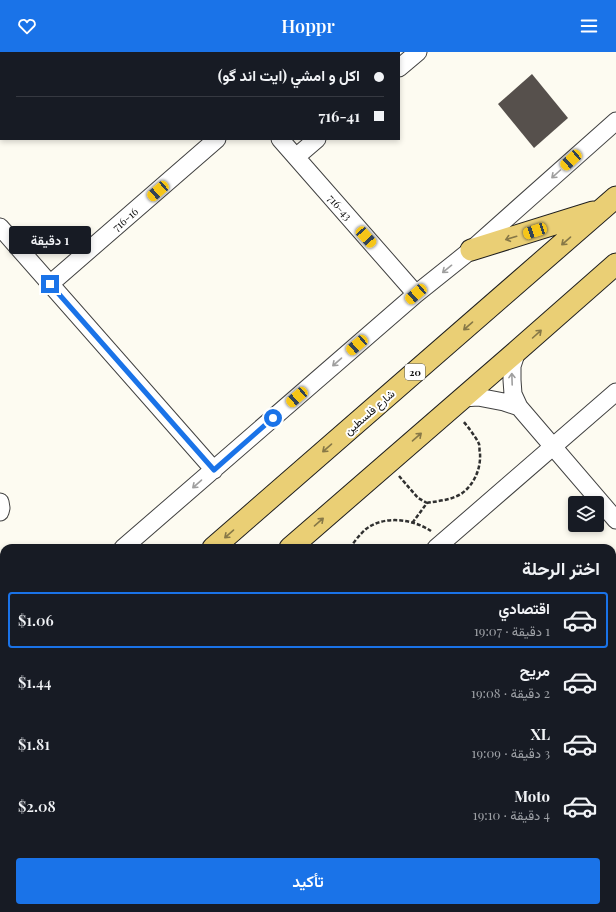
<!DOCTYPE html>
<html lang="ar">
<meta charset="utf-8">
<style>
:root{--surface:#171b24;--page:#242831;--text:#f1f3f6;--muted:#9ea1a6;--line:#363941;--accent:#1a73e8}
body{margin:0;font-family:"Playfair Display",Vazirmatn,serif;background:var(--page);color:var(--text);direction:rtl;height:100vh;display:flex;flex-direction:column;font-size:15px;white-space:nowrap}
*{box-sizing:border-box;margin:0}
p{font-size:13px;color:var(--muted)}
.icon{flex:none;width:22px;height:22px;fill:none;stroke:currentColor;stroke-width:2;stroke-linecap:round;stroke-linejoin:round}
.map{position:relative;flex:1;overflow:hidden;direction:ltr}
.drawer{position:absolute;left:0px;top:492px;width:616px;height:368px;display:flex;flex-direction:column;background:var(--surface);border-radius:12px 12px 0 0;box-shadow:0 2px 6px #0003;direction:rtl}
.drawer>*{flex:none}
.hud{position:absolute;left:0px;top:0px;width:400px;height:88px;box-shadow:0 2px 6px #0003;direction:rtl;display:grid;align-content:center;height:88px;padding:0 16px;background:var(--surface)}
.fabs{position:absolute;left:568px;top:444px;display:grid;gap:8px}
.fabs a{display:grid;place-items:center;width:36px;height:36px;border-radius:4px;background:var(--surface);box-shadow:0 2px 6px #0003;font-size:20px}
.end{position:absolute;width:18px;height:18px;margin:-9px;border:5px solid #1a73e8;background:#fff;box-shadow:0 0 0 2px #fff}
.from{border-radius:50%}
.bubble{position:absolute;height:28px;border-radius:4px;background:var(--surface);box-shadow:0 2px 6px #0003;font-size:13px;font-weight:600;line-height:28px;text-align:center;direction:rtl}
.car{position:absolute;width:12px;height:24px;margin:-12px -6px;border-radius:5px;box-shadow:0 0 3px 1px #0007;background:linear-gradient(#f5c518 24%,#345 0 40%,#f5c518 0 76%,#345 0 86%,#f5c518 0)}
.hud b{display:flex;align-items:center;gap:14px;height:38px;font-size:15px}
.hud b+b{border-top:1px solid var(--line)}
.hud i{width:10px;height:10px;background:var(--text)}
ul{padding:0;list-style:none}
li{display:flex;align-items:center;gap:12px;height:56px;margin:0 8px 6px;padding:0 8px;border:2px solid transparent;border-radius:4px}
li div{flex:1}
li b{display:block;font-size:15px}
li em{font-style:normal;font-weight:600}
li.current{border-color:var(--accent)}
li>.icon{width:36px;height:36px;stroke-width:1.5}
h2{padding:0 16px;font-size:18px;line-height:48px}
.cta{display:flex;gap:8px;margin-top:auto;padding:8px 16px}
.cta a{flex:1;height:46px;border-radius:4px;background:var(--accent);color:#fff;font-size:16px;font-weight:600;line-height:46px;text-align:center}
header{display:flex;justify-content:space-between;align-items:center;height:52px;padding:0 16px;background:var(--accent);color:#fff;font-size:18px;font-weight:600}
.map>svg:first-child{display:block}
.building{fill:#56504c}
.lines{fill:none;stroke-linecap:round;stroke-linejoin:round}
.minor-casing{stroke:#414141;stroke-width:19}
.major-casing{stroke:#1f1f1f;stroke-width:23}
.path{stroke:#303030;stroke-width:2.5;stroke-dasharray:4 2;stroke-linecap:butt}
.minor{stroke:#fff;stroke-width:17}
.major{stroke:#eacf75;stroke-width:21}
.oneway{stroke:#9f9f9f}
.oneway2{stroke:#877847}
.route{stroke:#1a73e8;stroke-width:5}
.labels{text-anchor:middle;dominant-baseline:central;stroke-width:4;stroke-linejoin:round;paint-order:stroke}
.shield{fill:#fff;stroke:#565656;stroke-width:1}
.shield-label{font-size:10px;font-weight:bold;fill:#0e0e0e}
.street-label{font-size:11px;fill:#0e0e0e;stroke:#fff}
</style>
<header><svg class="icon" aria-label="menu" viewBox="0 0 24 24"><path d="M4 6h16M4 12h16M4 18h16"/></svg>Hoppr<svg class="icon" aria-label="heart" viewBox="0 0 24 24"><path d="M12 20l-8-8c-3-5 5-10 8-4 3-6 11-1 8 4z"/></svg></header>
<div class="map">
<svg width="616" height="860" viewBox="0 0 616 860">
<rect width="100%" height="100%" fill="#fdfbf1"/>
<path class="building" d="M 532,22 L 568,66 L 534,96 L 498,52 Z"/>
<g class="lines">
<g class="minor-casing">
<path id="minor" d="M 203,0 L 204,1
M 399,16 L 418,0
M 280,87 L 416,242
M 296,105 L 317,87
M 0,175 L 214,418
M 50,232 L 217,87
M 517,299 L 512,314 L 512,328 L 513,342 L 519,355 L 616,468
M 463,346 L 478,345 L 504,350 L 519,355
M 0,450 L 1,456 L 0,460
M 123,496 L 416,242 L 471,198 L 616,69
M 436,496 L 616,340
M 0,604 L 4,600
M 612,694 L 616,697
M 345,856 L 348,860
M 574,856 L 577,860
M 20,860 L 25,856"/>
</g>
<g class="major-casing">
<path id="major" d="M 471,198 L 593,160
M 213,496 L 616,145
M 290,496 L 517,299 L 616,212
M 0,682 L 4,678
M 0,748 L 4,745"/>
</g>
<path class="path" d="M 399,424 L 418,446 L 427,451 L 413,470
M 427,451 C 438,449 451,448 461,442 C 474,433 481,417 480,401 C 479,399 480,395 479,392 C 476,385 468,375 463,369
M 350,496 C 354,490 360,482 366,477 C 384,463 413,467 431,479
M 0,778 L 4,782"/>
<use href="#minor" class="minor"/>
<use href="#major" class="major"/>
</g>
<defs><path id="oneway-shaft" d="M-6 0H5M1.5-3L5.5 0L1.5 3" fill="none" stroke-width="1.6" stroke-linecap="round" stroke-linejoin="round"/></defs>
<g class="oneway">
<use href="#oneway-shaft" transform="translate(556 122) rotate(138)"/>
<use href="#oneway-shaft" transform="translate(447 217) rotate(141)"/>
<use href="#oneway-shaft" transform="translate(337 310) rotate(139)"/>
<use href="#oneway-shaft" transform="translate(512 327) rotate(-92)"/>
<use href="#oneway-shaft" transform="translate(197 432) rotate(139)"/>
</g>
<g class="oneway2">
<use href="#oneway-shaft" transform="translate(511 186) rotate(163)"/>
<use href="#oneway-shaft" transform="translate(566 189) rotate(139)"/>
<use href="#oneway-shaft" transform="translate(468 274) rotate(139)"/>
<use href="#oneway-shaft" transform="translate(537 282) rotate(-42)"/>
<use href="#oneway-shaft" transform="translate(417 385) rotate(-41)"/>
<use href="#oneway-shaft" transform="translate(327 396) rotate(139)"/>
<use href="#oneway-shaft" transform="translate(319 470) rotate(-41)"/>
<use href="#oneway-shaft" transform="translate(229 482) rotate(139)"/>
</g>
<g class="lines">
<path class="route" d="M 50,232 L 214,418 L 273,366"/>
</g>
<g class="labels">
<rect class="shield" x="405" y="312" width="20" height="16" rx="3"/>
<g class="shield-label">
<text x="415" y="320">20</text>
</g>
<g class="street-label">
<text transform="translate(340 155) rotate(49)">716-43</text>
<text transform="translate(125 167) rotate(-41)">716-16</text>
<text transform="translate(369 360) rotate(-41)">شارع فلسطين</text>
</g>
</g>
</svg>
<div class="fabs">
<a><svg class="icon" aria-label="layers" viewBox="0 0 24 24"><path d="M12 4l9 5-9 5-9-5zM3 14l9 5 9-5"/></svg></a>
</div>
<i class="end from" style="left:273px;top:366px"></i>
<i class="end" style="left:50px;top:232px"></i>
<div class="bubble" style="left:9px;top:174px;width:82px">1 دقيقة</div>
<i class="car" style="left:571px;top:108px;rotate:228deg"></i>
<i class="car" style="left:158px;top:139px;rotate:229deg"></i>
<i class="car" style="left:535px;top:179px;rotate:252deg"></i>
<i class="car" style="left:366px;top:185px;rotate:138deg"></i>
<i class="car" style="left:416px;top:242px;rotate:229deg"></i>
<i class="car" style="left:357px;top:293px;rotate:229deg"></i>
<i class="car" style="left:297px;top:345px;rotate:229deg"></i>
<div class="hud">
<b><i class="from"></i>اكل و امشي (ايت اند گو)</b>
<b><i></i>716-41</b>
</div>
<section class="drawer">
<h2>اختر الرحلة</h2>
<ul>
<li class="current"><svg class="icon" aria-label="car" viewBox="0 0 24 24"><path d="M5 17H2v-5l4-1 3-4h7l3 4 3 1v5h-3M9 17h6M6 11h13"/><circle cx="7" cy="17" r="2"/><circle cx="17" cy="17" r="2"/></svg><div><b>اقتصادي</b><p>1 دقيقة · 19:07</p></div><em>$1.06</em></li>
<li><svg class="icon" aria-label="car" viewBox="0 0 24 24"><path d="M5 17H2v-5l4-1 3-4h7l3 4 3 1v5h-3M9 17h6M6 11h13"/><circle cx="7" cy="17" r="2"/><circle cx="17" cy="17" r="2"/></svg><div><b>مريح</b><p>2 دقيقة · 19:08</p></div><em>$1.44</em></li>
<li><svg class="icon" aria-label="car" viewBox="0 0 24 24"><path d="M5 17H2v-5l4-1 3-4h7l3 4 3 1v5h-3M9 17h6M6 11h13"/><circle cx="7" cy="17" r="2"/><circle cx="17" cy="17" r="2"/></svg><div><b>XL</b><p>3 دقيقة · 19:09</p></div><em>$1.81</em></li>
<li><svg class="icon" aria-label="car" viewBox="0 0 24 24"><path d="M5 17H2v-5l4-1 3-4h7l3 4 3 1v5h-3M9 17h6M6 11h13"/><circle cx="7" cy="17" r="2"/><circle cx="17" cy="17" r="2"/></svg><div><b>Moto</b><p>4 دقيقة · 19:10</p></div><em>$2.08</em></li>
</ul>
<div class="cta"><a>تأكيد</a></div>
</section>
</div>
